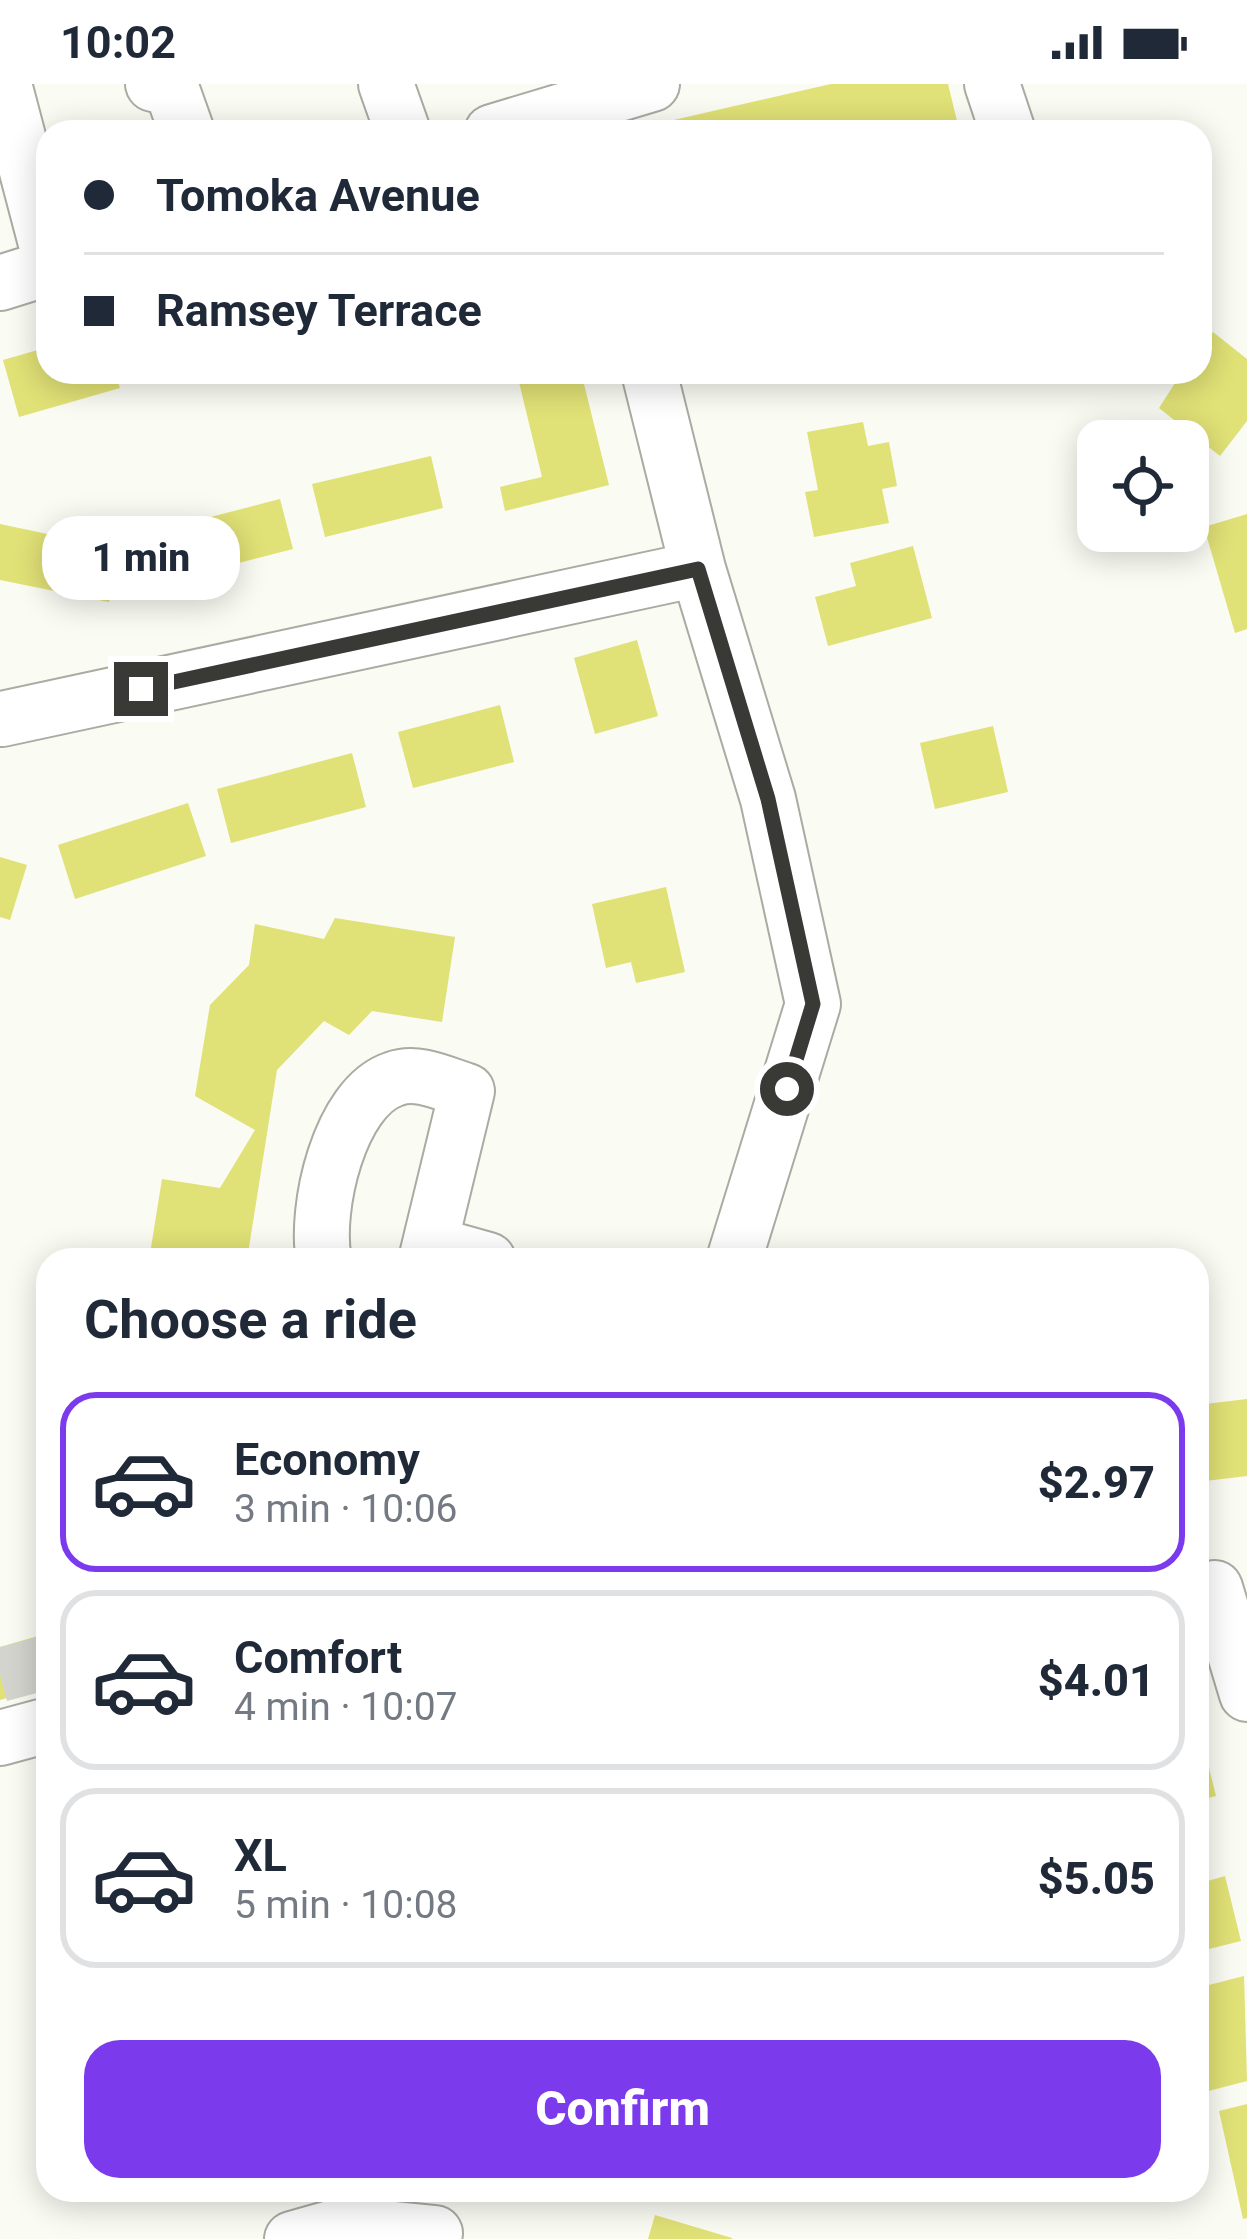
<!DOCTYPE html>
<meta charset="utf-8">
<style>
:root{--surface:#fff;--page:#f6f6f7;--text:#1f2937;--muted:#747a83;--line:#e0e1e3;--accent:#7c3aed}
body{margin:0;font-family:Roboto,sans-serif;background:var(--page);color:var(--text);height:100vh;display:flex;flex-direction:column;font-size:45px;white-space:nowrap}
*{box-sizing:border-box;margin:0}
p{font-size:39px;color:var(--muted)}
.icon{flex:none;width:66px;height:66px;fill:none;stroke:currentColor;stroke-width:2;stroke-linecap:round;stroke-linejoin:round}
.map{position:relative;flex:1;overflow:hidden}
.details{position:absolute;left:36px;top:1164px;width:1173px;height:954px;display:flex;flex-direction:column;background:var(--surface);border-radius:36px;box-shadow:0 6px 30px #0003}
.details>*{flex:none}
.guide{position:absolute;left:36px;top:36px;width:1176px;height:264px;border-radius:36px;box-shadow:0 6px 30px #0003;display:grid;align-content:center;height:264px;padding:0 48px;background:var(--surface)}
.fabs{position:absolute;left:1077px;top:336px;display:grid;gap:24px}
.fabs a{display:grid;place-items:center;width:132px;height:132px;border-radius:24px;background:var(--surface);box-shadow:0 6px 30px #0003;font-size:60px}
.end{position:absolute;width:54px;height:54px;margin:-27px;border:15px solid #393936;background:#fff;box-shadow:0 0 0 6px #fff}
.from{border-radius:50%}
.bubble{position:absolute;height:84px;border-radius:36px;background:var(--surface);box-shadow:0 6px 30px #0003;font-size:39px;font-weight:800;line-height:84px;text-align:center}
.guide b{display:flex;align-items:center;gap:42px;height:114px;font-size:45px}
.guide b+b{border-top:3px solid var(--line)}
.guide i{width:30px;height:30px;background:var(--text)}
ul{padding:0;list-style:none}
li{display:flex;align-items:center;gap:36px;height:180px;margin:0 24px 18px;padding:0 24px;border:6px solid var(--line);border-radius:36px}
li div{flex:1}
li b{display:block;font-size:45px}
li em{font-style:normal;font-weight:800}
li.selected{border-color:var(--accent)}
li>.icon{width:108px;height:108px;stroke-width:1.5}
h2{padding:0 48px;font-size:54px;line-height:144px}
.action{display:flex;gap:24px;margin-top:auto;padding:24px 48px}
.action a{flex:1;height:138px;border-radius:36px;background:var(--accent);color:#fff;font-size:48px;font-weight:800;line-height:138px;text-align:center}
.status{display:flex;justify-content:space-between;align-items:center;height:84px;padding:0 60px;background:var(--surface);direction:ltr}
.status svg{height:33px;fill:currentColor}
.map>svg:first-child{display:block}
.building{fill:#e0e176}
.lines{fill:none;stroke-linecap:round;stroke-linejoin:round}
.minor-tunnel{stroke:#d3d4cd;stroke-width:54;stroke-dasharray:54 27;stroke-linecap:butt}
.minor-casing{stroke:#aaaba3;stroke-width:58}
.minor{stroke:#fff;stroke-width:54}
.route{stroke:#393936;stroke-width:15}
</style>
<div class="status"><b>10:02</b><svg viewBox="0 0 49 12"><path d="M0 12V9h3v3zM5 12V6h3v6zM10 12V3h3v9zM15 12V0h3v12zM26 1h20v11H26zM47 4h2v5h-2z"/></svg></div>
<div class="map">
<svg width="1247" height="2155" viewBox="0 0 1247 2155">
<rect width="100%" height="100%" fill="#fafbf3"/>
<path class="building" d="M 831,0 L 948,0 L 959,45 L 667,48 L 665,38 Z
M 1213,248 L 1247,275 L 1247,337 L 1220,372 L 1159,324 L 1182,288 L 1200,288 L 1200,265 Z
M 48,263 L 48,288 L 115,288 L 120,304 L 19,333 L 3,276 Z
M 544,288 L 581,288 L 609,401 L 505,427 L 500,403 L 542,393 L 518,294 Z
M 863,338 L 868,362 L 889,358 L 897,402 L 882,405 L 889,439 L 814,453 L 805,408 L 818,406 L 807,348 Z
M 431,372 L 443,424 L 325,453 L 312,400 Z
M 280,415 L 293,465 L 158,500 L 145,450 Z
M 1247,430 L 1247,545 L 1235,549 L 1204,443 Z
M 0,440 L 119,465 L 109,518 L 0,496 Z
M 913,462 L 932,534 L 828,562 L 815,513 L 856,502 L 850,479 Z
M 637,556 L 658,632 L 595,650 L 574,574 Z
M 500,621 L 514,678 L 413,704 L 398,648 Z
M 993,642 L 1008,708 L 935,725 L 920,659 Z
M 352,669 L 366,723 L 231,759 L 217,705 Z
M 188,719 L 206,772 L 75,815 L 58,761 Z
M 0,773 L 27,781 L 10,836 L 0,833 Z
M 666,803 L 685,888 L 636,899 L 631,878 L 606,884 L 592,820 Z
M 335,834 L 455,853 L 442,938 L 372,927 L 349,951 L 324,937 L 277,986 L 247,1176 L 149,1176 L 162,1095 L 220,1104 L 255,1046 L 195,1012 L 210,921 L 249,881 L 255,840 L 324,855 Z
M 1247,1315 L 1247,1392 L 1197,1398 L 1197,1321 Z
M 48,1549 L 48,1602 L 0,1616 L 0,1563 Z
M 1197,1635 L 1216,1712 L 1197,1717 Z
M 1225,1792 L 1241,1857 L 1197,1868 L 1197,1800 Z
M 1244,1892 L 1247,1997 L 1197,2010 L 1197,1904 Z
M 1247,2020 L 1247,2134 L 1243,2135 L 1219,2027 Z
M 655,2131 L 732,2154 L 732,2155 L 648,2155 Z"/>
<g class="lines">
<path class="minor-tunnel" d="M 0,1591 L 48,1578"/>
<g class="minor-casing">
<path id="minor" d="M 4,0 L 48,167
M 153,0 L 171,3 L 187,48
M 386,0 L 403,48
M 992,0 L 1008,48
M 492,48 L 652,0
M 0,199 L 48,184
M 649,288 L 698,485 L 768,715 L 813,920 L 734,1176
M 2,635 L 698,485
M 431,1160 L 488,1176
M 324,1176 C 314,1126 339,1013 394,995 C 418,986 444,1000 467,1007 L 426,1176
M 1215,1504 L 1247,1610
M 0,1654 L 48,1641
M 292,2155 L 345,2140 L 435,2149"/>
</g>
<use href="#minor" class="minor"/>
</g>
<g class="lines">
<path class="route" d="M 141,605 L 698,485 L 768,715 L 813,920 L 787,1005"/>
</g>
</svg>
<div class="fabs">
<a><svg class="icon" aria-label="locate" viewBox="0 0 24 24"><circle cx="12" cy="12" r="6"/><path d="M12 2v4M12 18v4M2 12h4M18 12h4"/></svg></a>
</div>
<i class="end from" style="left:787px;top:1005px"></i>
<i class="end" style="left:141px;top:605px"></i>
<div class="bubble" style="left:42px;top:432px;width:198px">1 min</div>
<div class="guide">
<b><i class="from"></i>Tomoka Avenue</b>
<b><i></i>Ramsey Terrace</b>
</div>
<section class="details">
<h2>Choose a ride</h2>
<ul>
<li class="selected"><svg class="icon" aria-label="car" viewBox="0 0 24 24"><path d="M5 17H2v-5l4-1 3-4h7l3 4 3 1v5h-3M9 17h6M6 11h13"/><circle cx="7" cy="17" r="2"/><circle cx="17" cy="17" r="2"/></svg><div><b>Economy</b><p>3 min · 10:06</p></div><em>$2.97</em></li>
<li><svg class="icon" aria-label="car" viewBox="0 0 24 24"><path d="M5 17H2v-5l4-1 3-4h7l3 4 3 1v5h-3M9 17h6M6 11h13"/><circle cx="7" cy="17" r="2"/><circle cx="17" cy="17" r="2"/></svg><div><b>Comfort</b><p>4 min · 10:07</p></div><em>$4.01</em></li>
<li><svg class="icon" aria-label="car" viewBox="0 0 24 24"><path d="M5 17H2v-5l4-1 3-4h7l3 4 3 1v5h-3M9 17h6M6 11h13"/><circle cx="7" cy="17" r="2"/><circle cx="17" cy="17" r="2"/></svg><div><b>XL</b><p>5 min · 10:08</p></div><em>$5.05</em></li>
</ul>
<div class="action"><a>Confirm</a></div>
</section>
</div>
